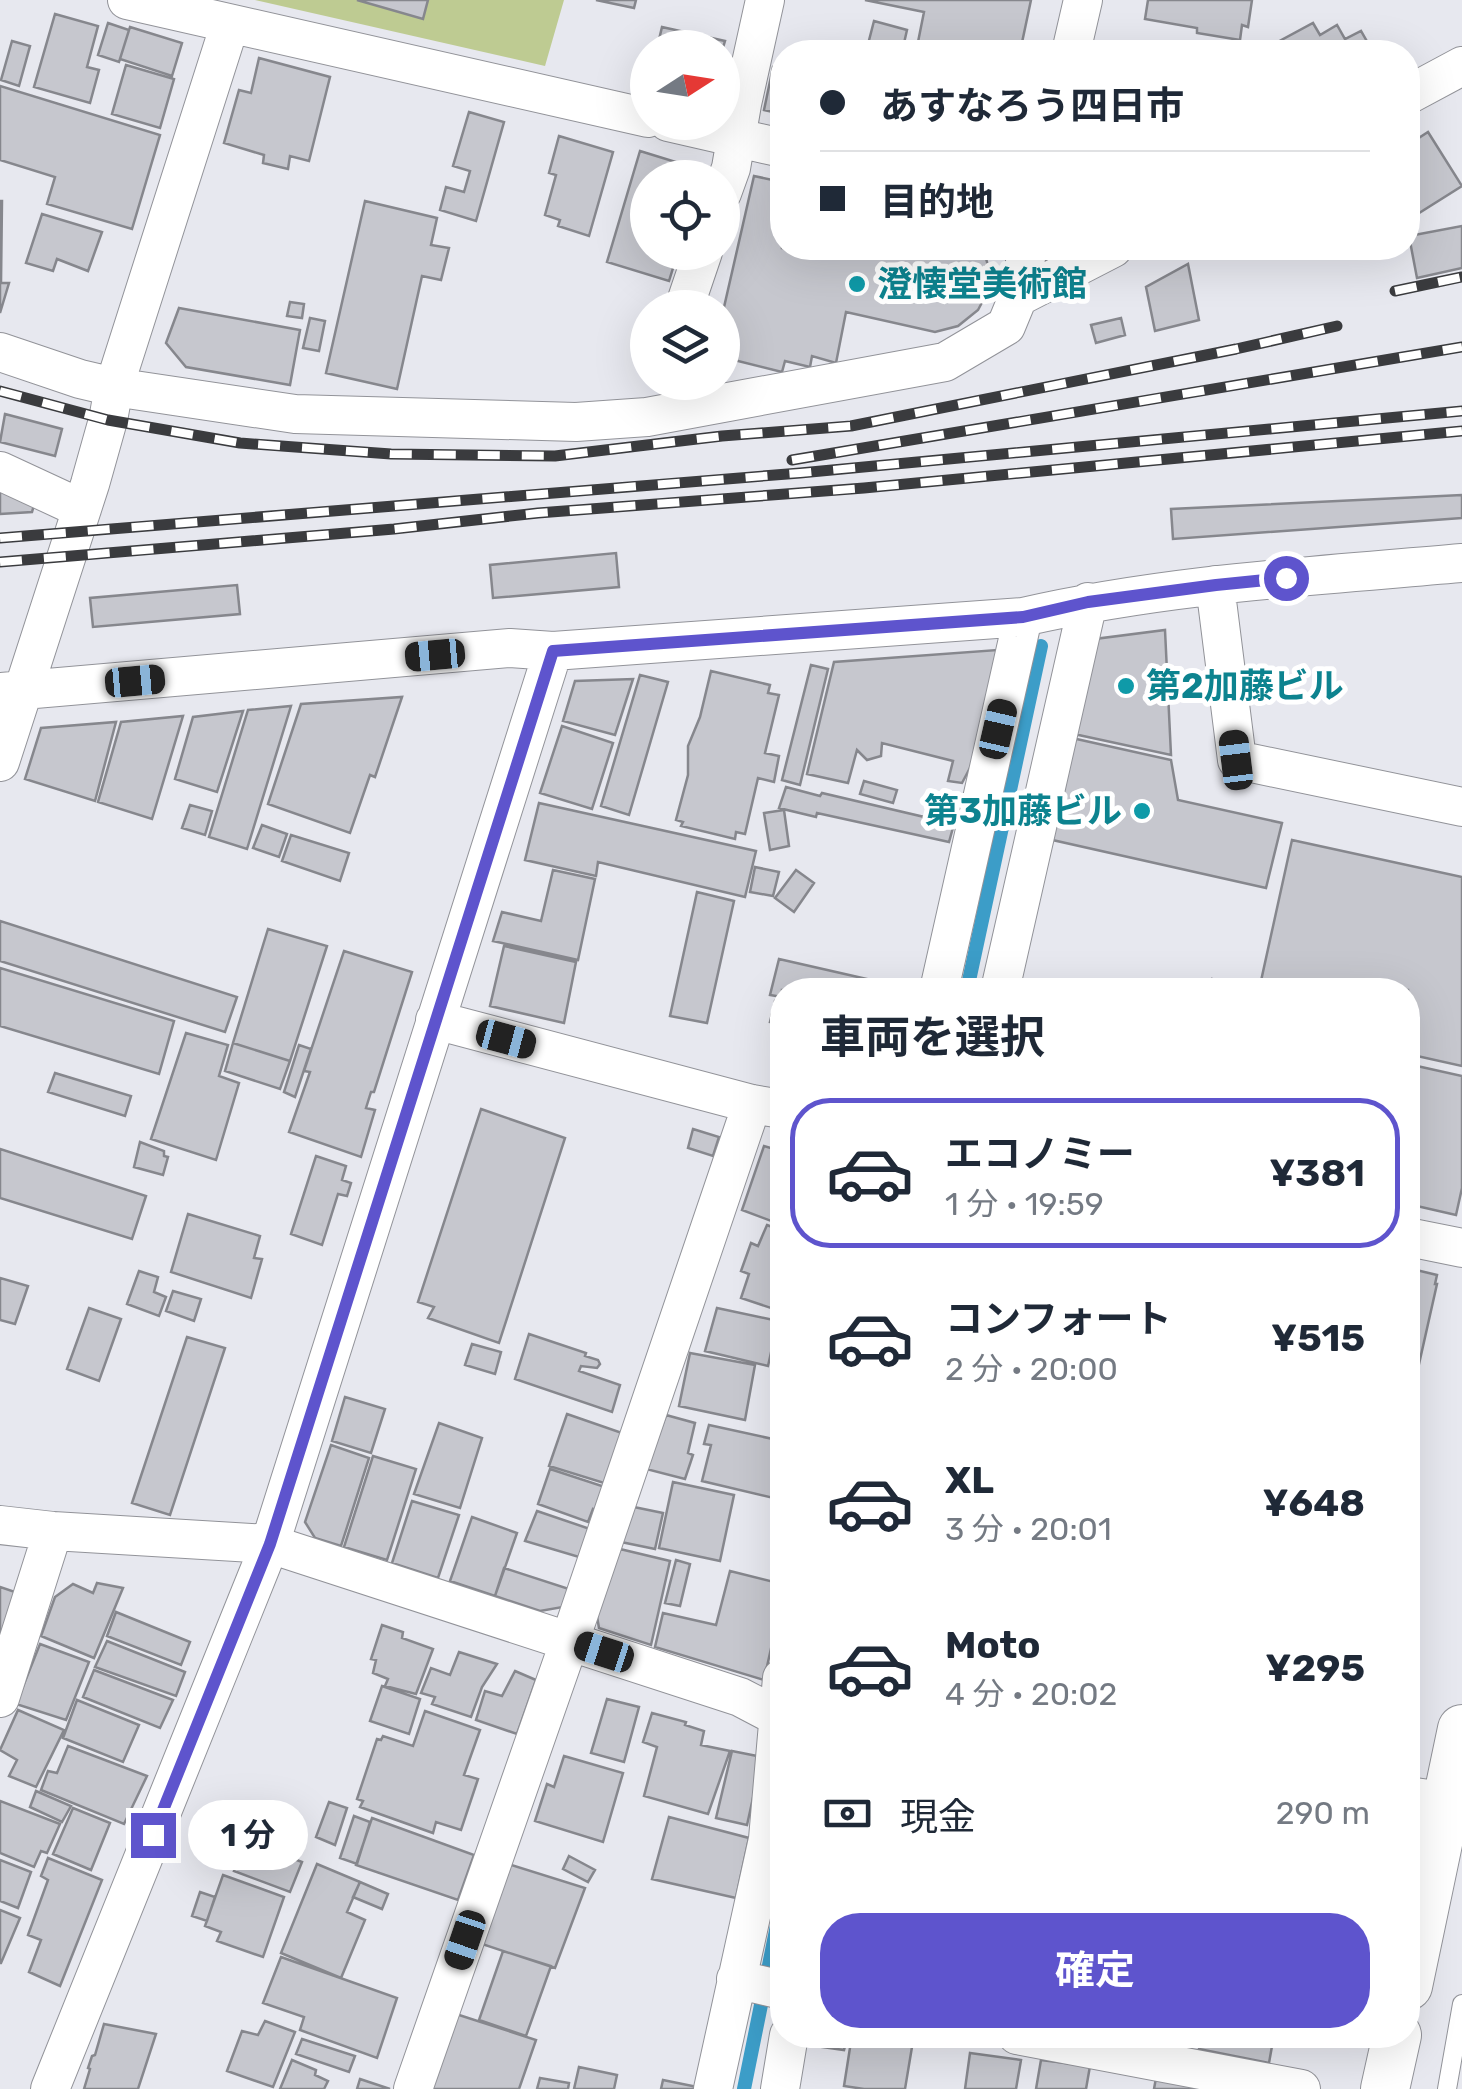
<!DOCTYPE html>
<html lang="ja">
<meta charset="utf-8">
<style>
:root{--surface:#fff;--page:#f6f6f7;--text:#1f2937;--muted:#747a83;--line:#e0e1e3;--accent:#5e54cd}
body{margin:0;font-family:Rubik,"Noto Sans JP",sans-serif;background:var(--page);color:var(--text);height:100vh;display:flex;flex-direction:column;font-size:38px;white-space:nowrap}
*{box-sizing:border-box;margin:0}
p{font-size:32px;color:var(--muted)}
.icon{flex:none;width:55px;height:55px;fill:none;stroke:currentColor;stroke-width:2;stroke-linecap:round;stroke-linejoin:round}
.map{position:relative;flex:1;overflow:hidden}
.panel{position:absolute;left:770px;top:978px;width:650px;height:1070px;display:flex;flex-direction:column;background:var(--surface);border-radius:40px;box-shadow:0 10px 40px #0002}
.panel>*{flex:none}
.hud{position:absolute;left:770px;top:40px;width:650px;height:220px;border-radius:40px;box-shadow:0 10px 40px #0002;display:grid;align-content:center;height:220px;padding:0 50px;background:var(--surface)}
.needle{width:65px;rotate:78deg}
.fabs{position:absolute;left:630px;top:30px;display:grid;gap:20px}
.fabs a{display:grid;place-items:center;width:110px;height:110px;border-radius:50%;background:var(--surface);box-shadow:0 10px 40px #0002;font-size:50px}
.end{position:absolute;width:45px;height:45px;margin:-22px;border:12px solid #5e54cd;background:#fff;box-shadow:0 0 0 5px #fff}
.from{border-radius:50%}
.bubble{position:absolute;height:70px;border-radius:35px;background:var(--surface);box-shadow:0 10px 40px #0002;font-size:32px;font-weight:700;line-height:70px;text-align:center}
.car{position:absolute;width:30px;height:60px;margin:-30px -15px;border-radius:12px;box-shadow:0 0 8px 2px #0007;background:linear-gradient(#222 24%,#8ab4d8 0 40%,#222 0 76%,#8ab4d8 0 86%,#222 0)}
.hud b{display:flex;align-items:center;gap:35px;height:95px;font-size:38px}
.hud b+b{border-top:2px solid var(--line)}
.hud i{width:25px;height:25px;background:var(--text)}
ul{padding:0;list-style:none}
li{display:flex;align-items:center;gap:30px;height:150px;margin:0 20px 15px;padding:0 30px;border:5px solid transparent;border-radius:40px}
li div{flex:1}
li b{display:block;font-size:38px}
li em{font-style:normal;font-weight:700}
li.on{border-color:var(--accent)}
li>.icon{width:90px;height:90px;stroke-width:1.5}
h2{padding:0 50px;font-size:45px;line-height:120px}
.pay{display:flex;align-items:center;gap:25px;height:110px;padding:0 50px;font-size:38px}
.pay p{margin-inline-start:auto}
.button{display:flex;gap:20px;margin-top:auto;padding:20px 50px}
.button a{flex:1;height:115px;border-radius:40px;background:var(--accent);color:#fff;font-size:40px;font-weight:700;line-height:115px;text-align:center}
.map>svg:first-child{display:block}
.green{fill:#becb92}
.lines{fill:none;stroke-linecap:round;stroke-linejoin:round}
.stream{stroke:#3c9dc8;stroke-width:14}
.building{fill:#c6c7ce;stroke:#86878d;stroke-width:2.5}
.service-casing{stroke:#929399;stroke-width:20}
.minor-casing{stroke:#929399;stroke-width:40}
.tertiary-casing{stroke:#929399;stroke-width:50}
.service{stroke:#fff;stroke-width:18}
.minor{stroke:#fff;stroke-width:38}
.tertiary{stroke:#fff;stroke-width:48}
.rail-casing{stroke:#3a3b3e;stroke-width:11}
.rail{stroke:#fff;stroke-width:8;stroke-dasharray:22;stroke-linecap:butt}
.route{stroke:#5e54cd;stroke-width:12}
.culture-dot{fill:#0f9aa8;stroke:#fff;stroke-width:4}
.labels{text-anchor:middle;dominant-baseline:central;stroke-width:10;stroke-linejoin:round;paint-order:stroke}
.culture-label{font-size:35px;font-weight:bold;fill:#0d838f;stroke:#fff;text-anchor:start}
</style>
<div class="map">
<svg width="1462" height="2089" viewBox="0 0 1462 2089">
<rect width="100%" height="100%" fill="#e7e8ef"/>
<path class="green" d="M 255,0 L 564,0 L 545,66 Z"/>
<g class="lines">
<path class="stream" d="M 967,990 L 1041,646
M 744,2089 L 782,1901"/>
</g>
<path class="building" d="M 357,0 L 428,0 L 423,19 Z
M 596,0 L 636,0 L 634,8 Z
M 865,0 L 1031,0 L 1020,52 L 944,52 L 917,47 L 924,12 Z
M 1148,0 L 1252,0 L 1248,27 L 1242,25 L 1240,40 L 1197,33 L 1197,28 L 1145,19 Z
M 55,14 L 98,26 L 87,67 L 99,70 L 90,103 L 34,87 Z
M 874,21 L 907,30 L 902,52 L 866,52 Z
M 108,23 L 129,30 L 119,62 L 98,55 Z
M 1313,23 L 1320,35 L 1337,25 L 1345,39 L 1361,31 L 1373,52 L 1259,52 Z
M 130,27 L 182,43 L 172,76 L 120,59 Z
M 662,27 L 725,41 L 722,51 L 722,48 L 657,48 Z
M 12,41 L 30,46 L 19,86 L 1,80 Z
M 259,58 L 330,77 L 309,161 L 290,156 L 288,169 L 263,163 L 264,155 L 224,143 L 239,90 L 251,93 Z
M 126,65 L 174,79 L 160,128 L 112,114 Z
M 773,67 L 782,69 L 782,114 L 764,110 Z
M 0,86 L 160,135 L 132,229 L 47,204 L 55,177 L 0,160 Z
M 469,112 L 504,122 L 476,221 L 440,210 L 446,187 L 464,192 L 470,171 L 453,166 Z
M 1428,132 L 1462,186 L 1408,220 L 1408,145 Z
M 559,136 L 613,152 L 589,236 L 558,226 L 560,220 L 545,215 L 556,175 L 549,173 Z
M 640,151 L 702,170 L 700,178 L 648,178 L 648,252 L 678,252 L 669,281 L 607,262 Z
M 754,176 L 782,182 L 782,248 L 983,248 L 989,269 L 987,293 L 978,310 L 958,326 L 935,332 L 846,312 L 836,363 L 812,356 L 810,367 L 785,361 L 782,372 L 722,357 L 722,316 Z
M 0,201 L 2,201 L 1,283 L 9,283 L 0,313 Z
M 365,201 L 437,218 L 431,245 L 449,248 L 441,280 L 422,276 L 397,389 L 326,373 Z
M 42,214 L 102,232 L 88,271 L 57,259 L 53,271 L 26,263 Z
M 1462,226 L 1462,268 L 1417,278 L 1409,236 Z
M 1188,264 L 1199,320 L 1155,331 L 1146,287 Z
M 290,302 L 304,304 L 302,318 L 287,316 Z
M 179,308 L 300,330 L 290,385 L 186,367 L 166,343 Z
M 310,318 L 325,321 L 319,351 L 303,348 Z
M 1121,318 L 1125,335 L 1096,343 L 1091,325 Z
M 5,414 L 62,429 L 55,456 L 0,442 Z
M 0,490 L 34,505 L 32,512 L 0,514 Z
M 1462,495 L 1462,518 L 1173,539 L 1171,509 Z
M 616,553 L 619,587 L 493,598 L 490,565 Z
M 237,585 L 240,614 L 93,627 L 90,598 Z
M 1165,630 L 1171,755 L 1074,734 L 1095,639 Z
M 997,650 L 972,764 L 962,783 L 948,781 L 953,761 L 882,743 L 881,756 L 867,760 L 857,750 L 848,783 L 807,774 L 834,662 Z
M 811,665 L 828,669 L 800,785 L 782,780 Z
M 711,671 L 770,685 L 768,693 L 779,695 L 765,753 L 779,756 L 774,782 L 758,778 L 745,834 L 736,832 L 735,839 L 681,826 L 683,822 L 676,820 L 688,775 L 688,746 L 700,717 Z
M 640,675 L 668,682 L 629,815 L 601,806 Z
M 633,679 L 615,735 L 563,721 L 575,681 Z
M 402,697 L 375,777 L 370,775 L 350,833 L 268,804 L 301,704 Z
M 291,706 L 247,849 L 209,837 L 248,710 Z
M 243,711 L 217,792 L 175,779 L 193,717 Z
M 183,716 L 152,819 L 98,802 L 121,722 Z
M 116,722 L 95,801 L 25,779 L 41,728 Z
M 562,726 L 613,743 L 592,809 L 540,793 Z
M 1072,738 L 1171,760 L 1178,800 L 1282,823 L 1266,888 L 1048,839 Z
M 864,781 L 897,790 L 893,803 L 860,794 Z
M 786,787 L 820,796 L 822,793 L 954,824 L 949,842 L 817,813 L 816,817 L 779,808 Z
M 539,803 L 756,851 L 745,897 L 598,862 L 596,876 L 525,860 Z
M 190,805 L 212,811 L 205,835 L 182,828 Z
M 784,810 L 789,846 L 770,850 L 764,813 Z
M 262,825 L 287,834 L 279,857 L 253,848 Z
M 291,835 L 349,853 L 340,881 L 282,861 Z
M 1292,840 L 1462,877 L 1462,1066 L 1408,1054 L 1408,990 L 1259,990 Z
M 755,867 L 779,872 L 773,896 L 750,892 Z
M 553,870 L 595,879 L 578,960 L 493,941 L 502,912 L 541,921 Z
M 796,870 L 814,883 L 794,912 L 775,898 Z
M 697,892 L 734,901 L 707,1023 L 670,1016 Z
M 0,921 L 237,997 L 225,1032 L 0,961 Z
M 268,929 L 327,946 L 290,1061 L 233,1043 Z
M 504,946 L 576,962 L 564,1023 L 490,1006 Z
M 344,951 L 412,972 L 374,1092 L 371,1092 L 366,1108 L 375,1110 L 361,1157 L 289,1132 L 310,1072 L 304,1071 Z
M 779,959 L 915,990 L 782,990 L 782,997 L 770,995 Z
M 0,968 L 174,1021 L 159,1074 L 0,1026 Z
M 1212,979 L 1251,987 L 1250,990 L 1210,990 Z
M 1116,981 L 1158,990 L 1106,990 L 1108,984 L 1115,986 Z
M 775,1001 L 782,1002 L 782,1024 L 770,1022 Z
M 186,1033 L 228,1045 L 219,1076 L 239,1083 L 216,1160 L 151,1139 Z
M 233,1043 L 290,1061 L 280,1089 L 225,1071 Z
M 299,1045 L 311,1049 L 295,1097 L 284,1092 Z
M 1408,1064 L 1462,1076 L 1462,1188 L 1456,1215 L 1408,1204 Z
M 55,1073 L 131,1096 L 125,1116 L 48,1092 Z
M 481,1109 L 565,1138 L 499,1343 L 428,1318 L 434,1307 L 418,1302 Z
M 693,1129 L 719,1137 L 713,1156 L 688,1148 Z
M 779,1135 L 782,1137 L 782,1225 L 742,1210 L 764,1146 L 774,1149 Z
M 140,1142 L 164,1151 L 164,1156 L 168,1157 L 163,1175 L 134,1167 Z
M 0,1149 L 146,1196 L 132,1239 L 0,1198 Z
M 316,1156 L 346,1166 L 342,1180 L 351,1183 L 347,1196 L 338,1194 L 322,1245 L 291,1234 Z
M 188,1214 L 260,1236 L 254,1258 L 262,1259 L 251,1298 L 171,1272 Z
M 767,1225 L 780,1230 L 779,1232 L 782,1234 L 782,1304 L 780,1311 L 741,1298 L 749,1274 L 741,1271 L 751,1243 L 758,1246 Z
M 1408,1268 L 1437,1275 L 1435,1284 L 1437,1284 L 1408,1413 Z
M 139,1271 L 158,1277 L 154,1292 L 166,1297 L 159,1316 L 127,1304 Z
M 0,1278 L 28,1286 L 15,1324 L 0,1320 Z
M 173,1291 L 201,1299 L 194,1321 L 166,1311 Z
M 89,1308 L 121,1319 L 99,1381 L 67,1369 Z
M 717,1308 L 778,1321 L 768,1366 L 705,1351 Z
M 529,1334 L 586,1353 L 585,1356 L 598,1360 L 600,1364 L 597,1368 L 581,1366 L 579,1371 L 620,1385 L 612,1412 L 515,1379 Z
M 187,1337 L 225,1348 L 170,1515 L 132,1503 Z
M 472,1344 L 501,1352 L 495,1374 L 465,1365 Z
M 690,1353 L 755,1365 L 745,1420 L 679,1406 Z
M 345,1397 L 385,1409 L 371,1453 L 332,1441 Z
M 567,1414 L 622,1433 L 604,1483 L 549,1466 Z
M 666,1415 L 695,1423 L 688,1453 L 693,1455 L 685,1479 L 646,1469 Z
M 439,1423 L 482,1438 L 460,1508 L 414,1494 Z
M 709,1425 L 782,1441 L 782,1500 L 702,1481 L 711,1445 L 704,1444 Z
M 331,1445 L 369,1458 L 341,1546 L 315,1538 L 305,1522 Z
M 373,1456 L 416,1469 L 387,1560 L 344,1547 Z
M 550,1469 L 605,1487 L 598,1511 L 593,1509 L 588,1522 L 538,1504 Z
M 673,1482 L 734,1495 L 720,1561 L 659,1548 Z
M 412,1501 L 459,1515 L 438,1578 L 392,1563 Z
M 629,1506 L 663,1513 L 655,1549 L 621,1542 Z
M 537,1511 L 590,1529 L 579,1557 L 525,1541 Z
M 472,1517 L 517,1533 L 495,1596 L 450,1581 Z
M 620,1549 L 670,1561 L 651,1645 L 599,1628 L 596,1611 Z
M 676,1560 L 690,1564 L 680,1606 L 665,1603 Z
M 504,1568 L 569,1589 L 563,1607 L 540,1611 L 495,1596 Z
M 730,1571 L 782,1584 L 782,1599 L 764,1680 L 655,1647 L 663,1613 L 716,1625 Z
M 97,1583 L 123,1588 L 94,1658 L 41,1636 L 55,1597 L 73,1584 L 93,1593 Z
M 0,1587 L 18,1593 L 0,1647 Z
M 116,1612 L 190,1642 L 181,1665 L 107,1636 Z
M 382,1625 L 403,1632 L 402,1638 L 433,1649 L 416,1694 L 385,1686 L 388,1679 L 373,1673 L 376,1660 L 371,1659 Z
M 107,1641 L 185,1672 L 176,1696 L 95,1667 Z
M 40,1644 L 89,1662 L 66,1720 L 16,1704 Z
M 459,1652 L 497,1664 L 482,1687 L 471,1717 L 432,1704 L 435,1697 L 421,1693 L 431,1668 L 450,1675 Z
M 94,1670 L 173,1700 L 160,1728 L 83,1697 Z
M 515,1671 L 536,1680 L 517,1734 L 476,1720 L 485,1691 L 502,1696 Z
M 382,1686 L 420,1699 L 409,1734 L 370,1721 Z
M 607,1699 L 639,1707 L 624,1762 L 591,1753 Z
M 77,1700 L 139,1725 L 123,1762 L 63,1738 Z
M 18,1710 L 64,1730 L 36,1787 L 9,1776 L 17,1760 L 0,1750 Z
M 425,1711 L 480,1730 L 464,1775 L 478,1779 L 461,1830 L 436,1822 L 433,1833 L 360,1807 L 363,1801 L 357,1799 L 377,1739 L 381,1740 L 383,1736 L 413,1746 Z
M 652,1713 L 686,1722 L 685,1725 L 704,1731 L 701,1745 L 730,1751 L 708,1814 L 644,1796 L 657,1747 L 643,1742 Z
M 68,1746 L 147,1776 L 124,1824 L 41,1790 L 48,1771 L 57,1773 Z
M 732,1751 L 762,1757 L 747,1825 L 716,1818 Z
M 564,1756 L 623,1773 L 603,1842 L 535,1821 L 547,1784 L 554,1787 Z
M 36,1791 L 71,1806 L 62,1822 L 30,1807 Z
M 0,1801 L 60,1824 L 47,1853 L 41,1851 L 34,1867 L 0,1853 Z
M 329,1802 L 347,1808 L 335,1845 L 316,1837 Z
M 73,1808 L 110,1823 L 91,1870 L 53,1854 Z
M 354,1816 L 370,1822 L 357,1864 L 340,1858 Z
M 669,1817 L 749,1838 L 736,1898 L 652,1879 Z
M 372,1818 L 474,1855 L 458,1900 L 356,1865 Z
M 247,1841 L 302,1862 L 290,1892 L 234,1871 Z
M 569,1856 L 595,1870 L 588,1882 L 563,1869 Z
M 48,1858 L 102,1880 L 60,1986 L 29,1972 L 41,1940 L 28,1935 L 48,1880 L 41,1876 Z
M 0,1860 L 31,1872 L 18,1908 L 0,1901 Z
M 317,1864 L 360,1882 L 347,1912 L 365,1920 L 341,1978 L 281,1953 Z
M 508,1864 L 585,1888 L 555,1968 L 479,1943 Z
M 223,1875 L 284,1897 L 263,1957 L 217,1941 L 221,1932 L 205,1926 Z
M 360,1882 L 388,1894 L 382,1909 L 353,1897 Z
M 200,1892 L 215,1897 L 207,1921 L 192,1916 Z
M 0,1910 L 20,1918 L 1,1963 L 0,1963 Z
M 503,1951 L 551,1966 L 526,2036 L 479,2020 Z
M 281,1957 L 397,1998 L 377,2058 L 300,2030 L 304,2017 L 263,2003 Z
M 456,2014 L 536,2040 L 519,2089 L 429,2089 Z
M 265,2021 L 295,2032 L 273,2087 L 227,2071 L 242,2031 L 258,2035 Z
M 104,2024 L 156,2034 L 138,2089 L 84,2089 L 90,2069 L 88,2068 L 92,2056 L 95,2055 Z
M 810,2035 L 848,2035 L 844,2050 L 808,2045 Z
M 852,2035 L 914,2035 L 905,2089 L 864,2089 L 844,2086 Z
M 1202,2035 L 1274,2035 L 1269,2063 L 1199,2049 Z
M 302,2039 L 355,2056 L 349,2072 L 296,2054 Z
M 970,2053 L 1021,2060 L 1016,2089 L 965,2089 Z
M 292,2060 L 316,2070 L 315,2075 L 328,2081 L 324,2089 L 280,2089 Z
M 1041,2060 L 1090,2066 L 1086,2089 L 1036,2089 Z
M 579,2067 L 617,2075 L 614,2089 L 574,2089 Z
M 540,2078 L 569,2083 L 568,2089 L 537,2089 Z
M 1156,2078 L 1207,2089 L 1154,2089 Z
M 360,2079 L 390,2089 L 357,2089 Z
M 663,2080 L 707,2089 L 661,2089 Z"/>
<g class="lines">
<g class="service-casing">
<path id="service" d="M 1447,2089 L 1462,2004"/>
</g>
<g class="minor-casing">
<path id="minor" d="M 127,0 L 648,118
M 1071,52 L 1083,0
M 1408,95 L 1462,66
M 668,122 L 782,148
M 722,193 L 731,168 L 742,104 L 765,0
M 1018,297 L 1113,248
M 684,308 L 703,252
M 0,352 L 80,379 L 114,387 L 295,414 L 576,422 L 647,417 L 945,362 L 1006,326 L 1018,297 L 1028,248
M 0,471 L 82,509
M 1215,585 L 1237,760 L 1462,807
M 0,692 L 510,648 L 553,651 L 1023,617 C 1167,584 1315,576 1462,563
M 0,762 L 90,484 L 108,420 L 114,387 L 230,24
M 939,990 L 1023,617
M 1000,990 L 1088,602
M 435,1020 L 752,1104 L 782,1109
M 1408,1237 L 1462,1248
M 0,1525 L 53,1531 L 270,1544 L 740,1697 L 782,1719
M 0,1698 L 53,1531
M 1408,1796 L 1462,1804
M 736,1979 L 782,1990
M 1017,2035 L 1301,2089
M 50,2089 L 270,1544 L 553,651
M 413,2089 L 570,1640 L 752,1104
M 713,2089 L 768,1839 L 782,1678
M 780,2089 L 789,2035"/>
</g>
<g class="tertiary-casing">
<path id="tertiary" d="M 1408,1986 L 1462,1729
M 1385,2089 L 1397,2035"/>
</g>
<use href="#service" class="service"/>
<use href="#minor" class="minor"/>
<use href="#tertiary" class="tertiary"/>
<g class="rail-casing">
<path id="rail" d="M 1395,291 L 1462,277
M 0,391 L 108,420 L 240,443 L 391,454 L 555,456 L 722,436 L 851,426 L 1236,349 L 1337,326
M 792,460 L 1462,347
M 0,538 L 800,473 L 1462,411
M 0,562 L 394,529 L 538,513 L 864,488 L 1462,431"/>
</g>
<use href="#rail" class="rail"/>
</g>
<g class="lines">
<path class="route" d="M 153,1835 L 270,1544 L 553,651 L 1023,617 L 1088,602 L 1216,585 L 1286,578"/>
</g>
<g class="culture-dot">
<circle cx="857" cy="284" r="10"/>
<circle cx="1126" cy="686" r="10"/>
<circle cx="1142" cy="811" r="10"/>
</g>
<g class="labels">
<g class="culture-label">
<text x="877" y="284">澄懐堂美術館</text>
<text x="1146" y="686">第2加藤ビル</text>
<text x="1122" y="811" text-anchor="end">第3加藤ビル</text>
</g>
</g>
</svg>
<div class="fabs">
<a><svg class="needle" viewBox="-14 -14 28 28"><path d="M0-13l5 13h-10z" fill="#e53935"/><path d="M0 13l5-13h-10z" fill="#747a83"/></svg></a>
<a><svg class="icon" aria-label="locate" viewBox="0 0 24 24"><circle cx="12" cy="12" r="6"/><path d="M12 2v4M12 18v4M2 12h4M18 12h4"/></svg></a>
<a><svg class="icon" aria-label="layers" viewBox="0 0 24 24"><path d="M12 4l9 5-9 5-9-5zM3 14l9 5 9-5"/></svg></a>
</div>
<i class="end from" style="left:1286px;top:578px"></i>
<i class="end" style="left:153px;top:1835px"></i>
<div class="bubble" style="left:188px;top:1800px;width:120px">1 分</div>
<i class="car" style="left:435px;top:655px;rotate:265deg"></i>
<i class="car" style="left:135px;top:681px;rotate:85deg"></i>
<i class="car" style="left:998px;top:729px;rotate:13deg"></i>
<i class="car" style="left:1236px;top:760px;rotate:353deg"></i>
<i class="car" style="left:506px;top:1039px;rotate:105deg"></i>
<i class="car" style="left:604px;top:1652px;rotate:288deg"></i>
<i class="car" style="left:465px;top:1940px;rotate:199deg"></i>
<div class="hud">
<b><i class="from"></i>あすなろう四日市</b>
<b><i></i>目的地</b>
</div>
<section class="panel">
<h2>車両を選択</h2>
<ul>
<li class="on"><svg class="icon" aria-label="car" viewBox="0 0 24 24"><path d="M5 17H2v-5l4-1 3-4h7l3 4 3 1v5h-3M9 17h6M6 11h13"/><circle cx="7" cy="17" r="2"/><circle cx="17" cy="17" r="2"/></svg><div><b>エコノミー</b><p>1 分 · 19:59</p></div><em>¥381</em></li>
<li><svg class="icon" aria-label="car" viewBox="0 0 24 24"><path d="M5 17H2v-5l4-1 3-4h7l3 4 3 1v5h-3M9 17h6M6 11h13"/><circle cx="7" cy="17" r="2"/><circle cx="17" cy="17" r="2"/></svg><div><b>コンフォート</b><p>2 分 · 20:00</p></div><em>¥515</em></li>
<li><svg class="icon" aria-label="car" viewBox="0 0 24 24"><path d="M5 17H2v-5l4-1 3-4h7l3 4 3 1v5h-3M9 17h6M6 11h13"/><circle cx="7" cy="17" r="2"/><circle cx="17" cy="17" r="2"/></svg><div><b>XL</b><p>3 分 · 20:01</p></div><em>¥648</em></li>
<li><svg class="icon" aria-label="car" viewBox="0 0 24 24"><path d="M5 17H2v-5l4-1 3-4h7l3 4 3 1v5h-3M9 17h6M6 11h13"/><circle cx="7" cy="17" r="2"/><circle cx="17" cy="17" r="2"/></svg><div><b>Moto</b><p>4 分 · 20:02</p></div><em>¥295</em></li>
</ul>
<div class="pay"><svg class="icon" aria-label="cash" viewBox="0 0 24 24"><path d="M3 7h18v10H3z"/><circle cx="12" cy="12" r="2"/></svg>現金<p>290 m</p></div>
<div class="button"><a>確定</a></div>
</section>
</div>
